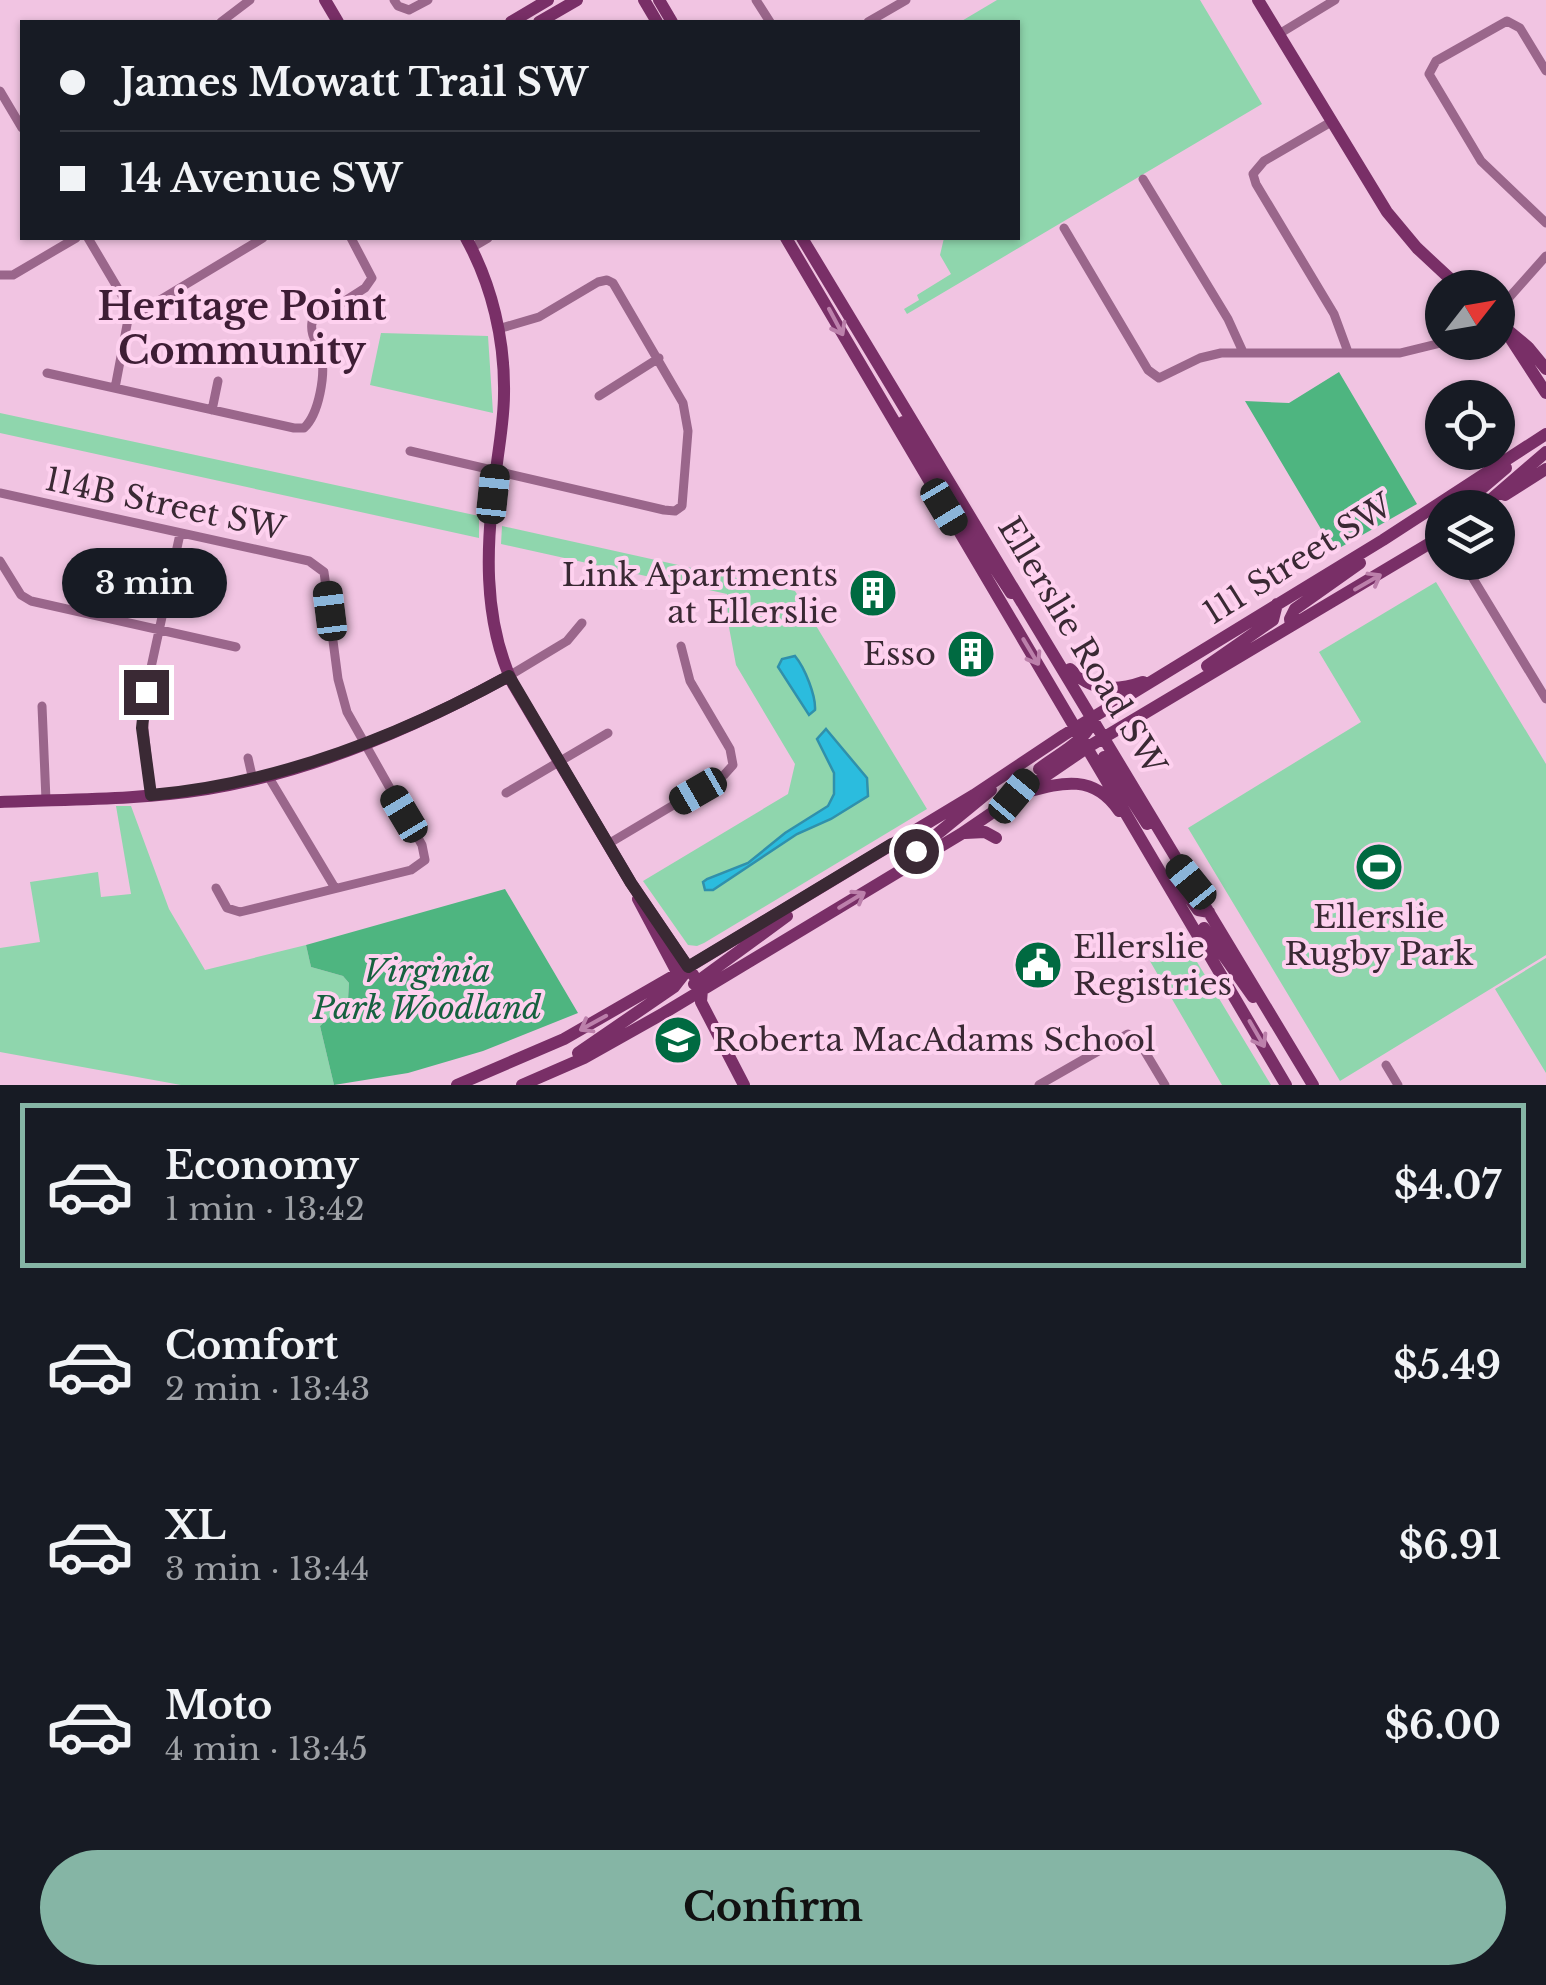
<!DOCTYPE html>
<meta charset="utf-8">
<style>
:root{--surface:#171b24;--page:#20242c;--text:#f1f3f6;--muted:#9ea1a6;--line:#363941;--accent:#85b5a5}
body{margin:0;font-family:"Libre Baskerville",serif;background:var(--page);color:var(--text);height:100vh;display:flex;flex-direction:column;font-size:38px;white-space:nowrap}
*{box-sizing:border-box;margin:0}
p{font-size:32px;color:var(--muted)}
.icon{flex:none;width:55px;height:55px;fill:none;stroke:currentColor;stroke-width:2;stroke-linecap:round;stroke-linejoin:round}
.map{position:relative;height:1085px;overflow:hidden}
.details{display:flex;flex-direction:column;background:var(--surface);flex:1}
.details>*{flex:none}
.hud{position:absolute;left:20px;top:20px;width:1000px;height:220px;border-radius:0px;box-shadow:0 2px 8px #0004;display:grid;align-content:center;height:220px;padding:0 40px;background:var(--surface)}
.needle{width:65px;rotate:59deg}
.fabs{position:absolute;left:1425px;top:270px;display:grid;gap:20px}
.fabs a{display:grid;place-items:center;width:90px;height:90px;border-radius:50%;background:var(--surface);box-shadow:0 2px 8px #0004;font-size:50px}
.end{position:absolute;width:45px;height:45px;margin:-22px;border:12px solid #3a2934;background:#fff;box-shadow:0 0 0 5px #fff}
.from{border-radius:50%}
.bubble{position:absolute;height:70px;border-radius:35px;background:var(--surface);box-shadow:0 2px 8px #0004;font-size:32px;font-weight:800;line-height:70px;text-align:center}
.car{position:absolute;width:30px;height:60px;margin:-30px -15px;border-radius:12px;box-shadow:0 0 8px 2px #0007;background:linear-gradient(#222 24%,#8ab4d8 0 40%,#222 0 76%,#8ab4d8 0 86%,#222 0)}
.hud b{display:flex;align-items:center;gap:35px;height:95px;font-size:38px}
.hud b+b{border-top:2px solid var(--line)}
.hud i{width:25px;height:25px;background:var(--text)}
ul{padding:18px 0 0;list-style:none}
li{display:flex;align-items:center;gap:30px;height:165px;margin:0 20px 15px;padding:0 20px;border:5px solid transparent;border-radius:0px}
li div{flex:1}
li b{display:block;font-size:38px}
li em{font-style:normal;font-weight:800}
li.current{border-color:var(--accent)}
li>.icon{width:90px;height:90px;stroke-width:1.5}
.action{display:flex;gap:20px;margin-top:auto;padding:20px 40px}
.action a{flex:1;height:115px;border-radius:60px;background:var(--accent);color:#111;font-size:40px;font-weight:800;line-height:115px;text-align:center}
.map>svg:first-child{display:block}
.green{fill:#8fd6ad}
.forest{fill:#4eb580}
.water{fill:#2bbcde;stroke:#3090ab;stroke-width:2.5}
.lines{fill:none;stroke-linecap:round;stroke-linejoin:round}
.street{stroke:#9a668b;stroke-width:9}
.secondary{stroke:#792f67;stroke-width:12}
.oneway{stroke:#bc80ab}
.route{stroke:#3a2934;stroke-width:12}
.labels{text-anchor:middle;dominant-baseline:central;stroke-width:8;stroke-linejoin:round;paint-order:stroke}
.street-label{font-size:32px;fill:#3a2934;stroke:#fed1ef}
.poi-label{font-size:32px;fill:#3a2934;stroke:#fed1ef;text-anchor:end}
.park-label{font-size:32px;font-style:italic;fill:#16613f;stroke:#fed1ef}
.quarter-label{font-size:38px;font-weight:bold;fill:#3e1d35;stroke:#fed1ef}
</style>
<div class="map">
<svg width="1546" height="1085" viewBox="0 0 1546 1085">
<rect width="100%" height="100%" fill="#f1c4e2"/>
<path class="green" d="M 997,0 L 1200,0 L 1262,104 L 907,314 L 904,309 L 919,300 L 917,295 L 951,274 L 940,255 L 944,238 L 1018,238 L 1018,22 L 960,22 Z
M 381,333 L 488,336 L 493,413 L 370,385 Z
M 0,413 L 479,516 L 479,538 L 0,433 Z
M 502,526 L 795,591 L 927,809 L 704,943 L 697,946 L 688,945 L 643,881 L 788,794 L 795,764 L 736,665 L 728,622 L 727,594 L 501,544 Z
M 1436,582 L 1546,764 L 1546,955 L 1340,1081 L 1188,828 L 1361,722 L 1319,652 Z
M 116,806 L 131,806 L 169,909 L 205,970 L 306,945 L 311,967 L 343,976 L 349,983 L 348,1000 L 320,1026 L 334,1085 L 181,1085 L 0,1052 L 0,948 L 40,942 L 30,882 L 98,872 L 101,897 L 131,894 Z
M 1182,937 L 1271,1085 L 1222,1085 L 1147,956 Z
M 1546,958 L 1546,1073 L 1495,989 Z"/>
<path class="forest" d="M 1339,372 L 1417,504 L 1334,551 L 1245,401 L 1289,403 Z
M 505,889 L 578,1013 L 483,1051 L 408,1073 L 334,1085 L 320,1026 L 348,1000 L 349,983 L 343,976 L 311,967 L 306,945 Z"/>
<path class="water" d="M 795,656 C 805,668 816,696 815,710 L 809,715 L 778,667 L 782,659 Z
M 826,729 L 867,778 L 868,796 L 831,819 L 797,834 L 713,890 L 705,890 L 703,882 L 707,879 L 748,863 L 785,833 L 828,806 L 834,794 L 834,773 L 817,739 Z"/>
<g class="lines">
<path class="street" d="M 394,0 L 398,6 L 409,10 L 428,0
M 756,0 L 770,22
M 221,22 L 250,0
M 868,22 L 906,0
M 1279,34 L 1335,0
M 1546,71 L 1520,28 L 1507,21 L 1436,61 L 1429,74 L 1481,161 L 1546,223
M 0,91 L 22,128
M 1331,122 L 1264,161 L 1253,174 L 1256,184 L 1334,314 L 1348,352
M 1143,179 L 1228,319 L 1243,352
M 1064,228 L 1148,370 L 1159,378 L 1200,358 L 1221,353 L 1400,353 L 1445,342
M 88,238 L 130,309 L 115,388
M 471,248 L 488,238
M 0,275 L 13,275 L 76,238
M 1498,310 L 1546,256
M 130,318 L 263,238
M 47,373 L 294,428 L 304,428 C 319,414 326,374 321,354 C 317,342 310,336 312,322 L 365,288 L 372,278 L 351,238
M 599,396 L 659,358
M 212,410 L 218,381
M 410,451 L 664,510 L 675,511 L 682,506 L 688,431 L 683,403 L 613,283 L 607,280 L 598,282 L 539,317 L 498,329
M 0,493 L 309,561 L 324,572 L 338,679 L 347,712 L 422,845 L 425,860 L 411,870 L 240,912 L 227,908 L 216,888
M 1431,510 L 1442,529
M 0,561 L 21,595 L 31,601 L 236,647
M 1463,562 L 1546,699
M 509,676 L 567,641 L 582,623
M 42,706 L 46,800
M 248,758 L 253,780
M 268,776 L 335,888
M 506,793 L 608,733
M 151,795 L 142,709 L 180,534
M 608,844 L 724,775 L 733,765 L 730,749 L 690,681 L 681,646
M 1386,1065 L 1398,1085
M 1039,1085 L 1128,1034 L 1138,1040 L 1165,1085"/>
<path class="secondary" d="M 325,0 L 338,22
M 644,0 L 657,22
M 659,0 L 672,22
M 1258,0 L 1387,212 L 1417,248 L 1460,288
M 511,22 L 548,0
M 539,22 L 577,0
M 466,238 C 492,285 505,340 504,394 C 504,420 499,445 496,471 C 486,542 482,618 513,684 L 631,883 L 698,982 L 702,989 L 701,1002
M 786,238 L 1286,1085
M 802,238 L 1313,1085
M 1498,322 L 1528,347 L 1546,369
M 1505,330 L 1546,393
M 903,422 L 938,479 L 951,491
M 1505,495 L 1546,469
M 948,497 L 1011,593
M 1459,508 L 1506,468
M 1481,508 L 1546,452
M 1291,626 L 1290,619 L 1295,609 L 1360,563
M 1207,666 L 1273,620 L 1277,604
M 1070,669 C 1091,691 1115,692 1143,682
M 1104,757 L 1147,824
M 1039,769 C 1056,755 1090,740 1093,717
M 1026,792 C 1063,782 1094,774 1119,811
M 0,802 C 69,799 139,800 207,789 C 313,772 416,727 509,676
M 965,833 L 985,832 L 996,838
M 921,858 L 930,840 L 991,790
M 1179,884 L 1198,910 L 1209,912
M 638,899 L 680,978
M 1204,928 L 1253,997
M 694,984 L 787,916
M 701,1002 L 744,1085
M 578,1053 L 674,987 L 688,969
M 457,1085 L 564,1039 L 677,974 L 974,795 L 1064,735 L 1383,540 L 1546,434
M 522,1085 L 584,1058 L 664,1013 L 961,834 L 1088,747 L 1442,536"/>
</g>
<defs><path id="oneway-shaft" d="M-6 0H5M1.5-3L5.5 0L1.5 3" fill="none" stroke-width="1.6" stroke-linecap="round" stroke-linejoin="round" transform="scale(2.5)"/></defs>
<g class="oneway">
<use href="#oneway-shaft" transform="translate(836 322) rotate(62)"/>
<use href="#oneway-shaft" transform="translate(1368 582) rotate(-30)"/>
<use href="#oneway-shaft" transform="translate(1031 652) rotate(59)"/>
<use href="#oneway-shaft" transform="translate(852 900) rotate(-31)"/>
<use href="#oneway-shaft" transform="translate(593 1023) rotate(151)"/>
<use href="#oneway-shaft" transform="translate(1257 1034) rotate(60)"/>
</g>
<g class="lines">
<path class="route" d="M 146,692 L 142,728 L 151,795 C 278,784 398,737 509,676 L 631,883 L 688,967 L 892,844 L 904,844 L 916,851"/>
</g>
<defs>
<g id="building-disc" transform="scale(2.5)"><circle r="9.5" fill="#006a41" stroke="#fed1ef"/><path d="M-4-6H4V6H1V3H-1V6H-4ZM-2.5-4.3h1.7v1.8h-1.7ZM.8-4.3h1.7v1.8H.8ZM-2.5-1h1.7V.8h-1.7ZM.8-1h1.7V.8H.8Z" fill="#fff"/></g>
<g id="stadium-disc" transform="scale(2.5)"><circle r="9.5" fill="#006a41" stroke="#fed1ef"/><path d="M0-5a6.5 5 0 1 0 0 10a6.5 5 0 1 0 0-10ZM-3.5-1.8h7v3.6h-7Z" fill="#fff"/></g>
<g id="civic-disc" transform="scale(2.5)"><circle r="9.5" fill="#006a41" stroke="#fed1ef"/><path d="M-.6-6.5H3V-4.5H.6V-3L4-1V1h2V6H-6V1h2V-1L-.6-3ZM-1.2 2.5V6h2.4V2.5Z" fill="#fff"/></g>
<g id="school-disc" transform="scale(2.5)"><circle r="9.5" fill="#006a41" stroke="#fed1ef"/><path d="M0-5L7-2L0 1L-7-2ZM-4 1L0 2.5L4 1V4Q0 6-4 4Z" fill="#fff"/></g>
</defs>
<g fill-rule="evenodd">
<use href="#building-disc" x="873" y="593"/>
<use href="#building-disc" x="971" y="654"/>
<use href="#stadium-disc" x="1379" y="867"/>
<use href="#civic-disc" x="1038" y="965"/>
<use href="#school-disc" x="678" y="1040"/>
</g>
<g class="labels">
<g class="street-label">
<text transform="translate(165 504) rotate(12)">114B Street SW</text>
<text transform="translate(1298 559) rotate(-32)">111 Street SW</text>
<text transform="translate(1082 646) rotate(59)">Ellerslie Road SW</text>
</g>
<g class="poi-label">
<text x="838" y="575">Link Apartments<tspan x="838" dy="37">at Ellerslie</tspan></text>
<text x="936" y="654">Esso</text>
<text x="1379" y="917" text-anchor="middle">Ellerslie<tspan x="1379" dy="37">Rugby Park</tspan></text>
<text x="1073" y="947" text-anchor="start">Ellerslie<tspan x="1073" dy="37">Registries</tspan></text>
<text x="713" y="1040" text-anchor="start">Roberta MacAdams School</text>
</g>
<g class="park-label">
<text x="427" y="971">Virginia<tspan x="427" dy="37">Park Woodland</tspan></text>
</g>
<g class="quarter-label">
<text x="242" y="306">Heritage Point<tspan x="242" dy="44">Community</tspan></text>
</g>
</g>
</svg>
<div class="fabs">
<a><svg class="needle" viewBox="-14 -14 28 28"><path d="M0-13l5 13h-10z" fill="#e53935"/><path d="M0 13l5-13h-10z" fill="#9ea1a6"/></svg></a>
<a><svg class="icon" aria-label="locate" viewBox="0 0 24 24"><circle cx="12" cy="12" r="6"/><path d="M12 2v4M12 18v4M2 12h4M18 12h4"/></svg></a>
<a><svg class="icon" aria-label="layers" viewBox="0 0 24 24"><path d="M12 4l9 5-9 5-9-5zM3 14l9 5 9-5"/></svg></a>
</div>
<i class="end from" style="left:916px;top:851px"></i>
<i class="end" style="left:146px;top:692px"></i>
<div class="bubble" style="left:62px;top:548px;width:165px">3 min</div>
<i class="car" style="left:493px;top:494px;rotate:6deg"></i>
<i class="car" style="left:944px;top:507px;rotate:149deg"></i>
<i class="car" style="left:330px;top:611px;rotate:353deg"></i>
<i class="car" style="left:698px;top:791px;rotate:240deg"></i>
<i class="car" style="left:1014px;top:796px;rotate:40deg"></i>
<i class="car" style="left:404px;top:814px;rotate:329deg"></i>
<i class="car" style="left:1191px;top:882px;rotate:321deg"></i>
<div class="hud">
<b><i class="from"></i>James Mowatt Trail SW</b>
<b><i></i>14 Avenue SW</b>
</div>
</div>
<section class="details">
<ul>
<li class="current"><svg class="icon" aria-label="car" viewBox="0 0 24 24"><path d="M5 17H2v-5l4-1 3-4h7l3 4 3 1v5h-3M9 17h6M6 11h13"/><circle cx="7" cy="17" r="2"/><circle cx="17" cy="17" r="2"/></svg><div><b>Economy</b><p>1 min · 13:42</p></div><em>$4.07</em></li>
<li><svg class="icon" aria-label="car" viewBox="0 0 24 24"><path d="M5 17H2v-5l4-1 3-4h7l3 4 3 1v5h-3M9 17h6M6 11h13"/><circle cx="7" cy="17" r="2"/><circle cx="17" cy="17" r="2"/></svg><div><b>Comfort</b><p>2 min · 13:43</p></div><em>$5.49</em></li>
<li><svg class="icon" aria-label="car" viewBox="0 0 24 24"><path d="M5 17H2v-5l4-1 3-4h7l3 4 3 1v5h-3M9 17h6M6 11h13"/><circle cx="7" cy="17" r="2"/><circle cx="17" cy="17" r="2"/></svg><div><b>XL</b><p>3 min · 13:44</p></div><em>$6.91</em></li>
<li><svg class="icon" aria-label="car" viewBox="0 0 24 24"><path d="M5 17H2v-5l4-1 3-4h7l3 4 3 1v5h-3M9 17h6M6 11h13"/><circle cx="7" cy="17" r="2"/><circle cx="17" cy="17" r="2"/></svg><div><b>Moto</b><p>4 min · 13:45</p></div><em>$6.00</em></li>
</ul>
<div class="action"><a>Confirm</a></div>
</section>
